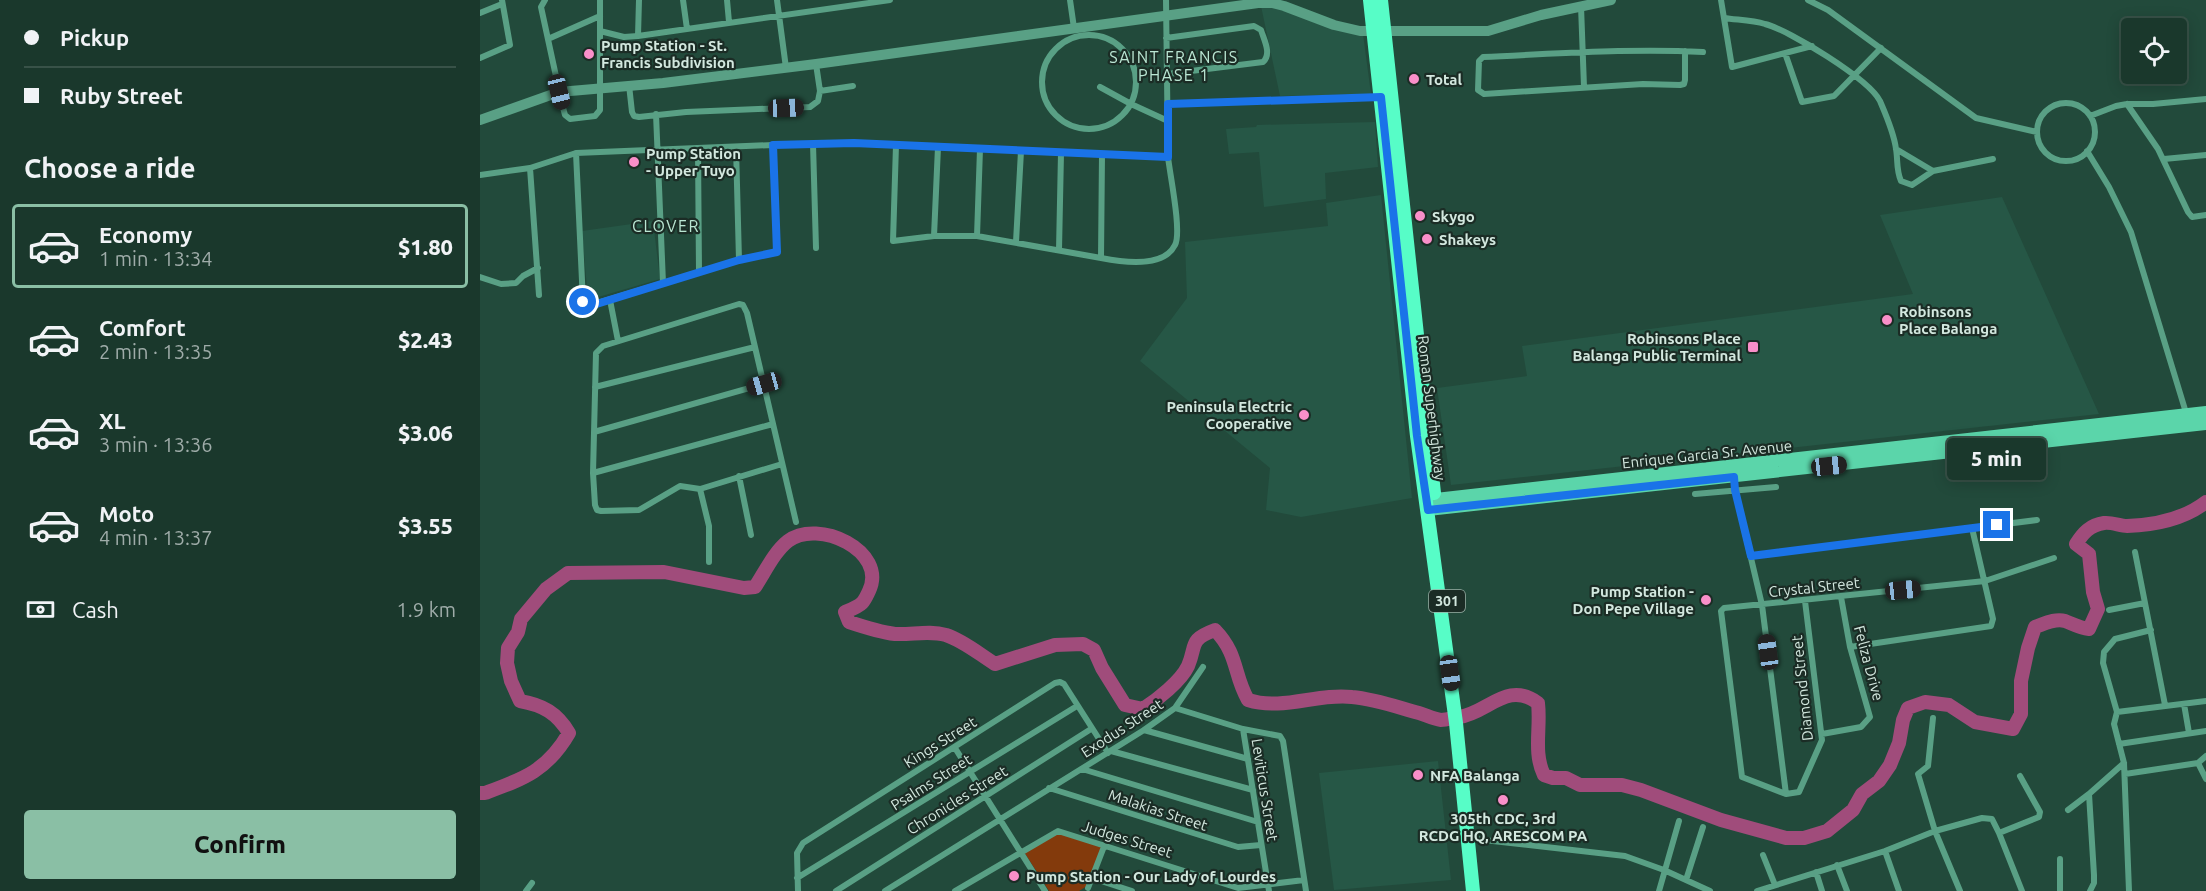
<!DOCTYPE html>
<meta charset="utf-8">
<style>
:root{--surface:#1a382c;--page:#274338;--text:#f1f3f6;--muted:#9faca9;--line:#385248;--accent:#8abfa5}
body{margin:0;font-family:Ubuntu,sans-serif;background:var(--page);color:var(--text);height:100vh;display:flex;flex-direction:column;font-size:22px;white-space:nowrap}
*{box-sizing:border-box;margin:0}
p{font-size:20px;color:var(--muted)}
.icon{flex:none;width:33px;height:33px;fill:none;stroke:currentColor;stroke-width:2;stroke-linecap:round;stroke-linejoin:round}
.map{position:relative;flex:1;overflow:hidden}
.details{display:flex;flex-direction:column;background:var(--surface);width:480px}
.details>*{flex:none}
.guide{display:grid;align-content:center;height:132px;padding:0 24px;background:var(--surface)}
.buttons{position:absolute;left:1641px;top:18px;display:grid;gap:12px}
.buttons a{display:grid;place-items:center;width:66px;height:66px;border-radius:6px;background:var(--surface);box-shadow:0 3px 15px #0003,0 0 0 2px var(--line);font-size:30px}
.end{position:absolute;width:27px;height:27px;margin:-14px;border:8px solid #1a73e8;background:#fff;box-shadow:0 0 0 3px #fff}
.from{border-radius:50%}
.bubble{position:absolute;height:42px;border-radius:6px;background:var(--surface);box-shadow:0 3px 15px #0003,0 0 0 2px var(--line);font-size:20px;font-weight:800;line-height:42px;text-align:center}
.car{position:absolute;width:18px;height:36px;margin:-18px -9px;border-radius:8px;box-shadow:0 0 4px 2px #0007;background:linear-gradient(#222 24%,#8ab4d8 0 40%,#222 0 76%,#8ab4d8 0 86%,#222 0)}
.guide b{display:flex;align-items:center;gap:21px;height:57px;font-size:22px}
.guide b+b{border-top:2px solid var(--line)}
.guide i{width:15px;height:15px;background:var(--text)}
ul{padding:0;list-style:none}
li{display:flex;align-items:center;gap:18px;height:84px;margin:0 12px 9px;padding:0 12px;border:3px solid transparent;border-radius:6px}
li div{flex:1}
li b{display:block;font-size:22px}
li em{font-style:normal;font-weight:800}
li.current{border-color:var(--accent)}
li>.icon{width:54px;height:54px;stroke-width:1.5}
h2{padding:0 24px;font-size:27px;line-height:72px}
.pay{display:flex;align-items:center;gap:15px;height:66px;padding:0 24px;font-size:22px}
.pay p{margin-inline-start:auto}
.primary-button{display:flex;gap:12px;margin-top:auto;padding:12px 24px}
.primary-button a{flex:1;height:69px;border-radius:6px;background:var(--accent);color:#111;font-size:24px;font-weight:800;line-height:69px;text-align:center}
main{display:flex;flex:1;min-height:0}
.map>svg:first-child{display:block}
.built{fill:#265746}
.green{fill:#833a0c}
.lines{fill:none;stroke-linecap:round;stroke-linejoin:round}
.river{stroke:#a04c7b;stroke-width:14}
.minor{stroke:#59a085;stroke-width:6}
.tertiary{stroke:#59a085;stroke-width:10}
.secondary{stroke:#5bd5aa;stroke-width:12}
.primary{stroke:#57fdc7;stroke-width:14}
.route{stroke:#1a73e8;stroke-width:8}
.poi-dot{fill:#f98fc9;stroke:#1b2c25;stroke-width:2}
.labels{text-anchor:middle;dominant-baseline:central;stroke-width:4.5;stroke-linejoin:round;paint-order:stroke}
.shield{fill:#1b2c25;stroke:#9cb0a7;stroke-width:1.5}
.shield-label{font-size:14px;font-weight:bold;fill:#d3e8df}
.poi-label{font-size:15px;font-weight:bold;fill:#d3e8df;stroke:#1b2c25;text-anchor:start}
.street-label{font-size:15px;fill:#d3e8df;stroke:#1b2c25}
.neighbourhood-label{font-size:16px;letter-spacing:1.5px;fill:#bae6d3;stroke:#1b2c25}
</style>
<main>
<section class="details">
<div class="guide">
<b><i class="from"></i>Pickup</b>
<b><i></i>Ruby Street</b>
</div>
<h2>Choose a ride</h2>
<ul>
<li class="current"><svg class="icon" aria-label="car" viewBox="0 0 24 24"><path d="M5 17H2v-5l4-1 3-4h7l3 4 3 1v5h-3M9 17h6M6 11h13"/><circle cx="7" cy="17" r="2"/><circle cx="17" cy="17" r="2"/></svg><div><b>Economy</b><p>1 min · 13:34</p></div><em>$1.80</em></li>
<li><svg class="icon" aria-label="car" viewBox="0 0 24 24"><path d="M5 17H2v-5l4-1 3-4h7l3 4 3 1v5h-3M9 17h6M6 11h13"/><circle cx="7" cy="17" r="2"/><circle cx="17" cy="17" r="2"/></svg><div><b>Comfort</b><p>2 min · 13:35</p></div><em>$2.43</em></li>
<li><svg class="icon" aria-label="car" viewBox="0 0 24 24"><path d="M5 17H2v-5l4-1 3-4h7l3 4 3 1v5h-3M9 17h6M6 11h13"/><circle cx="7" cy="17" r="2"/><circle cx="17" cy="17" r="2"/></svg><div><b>XL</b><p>3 min · 13:36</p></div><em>$3.06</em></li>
<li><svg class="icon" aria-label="car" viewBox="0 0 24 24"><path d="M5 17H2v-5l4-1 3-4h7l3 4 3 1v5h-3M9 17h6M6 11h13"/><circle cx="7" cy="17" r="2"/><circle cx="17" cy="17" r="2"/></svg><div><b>Moto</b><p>4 min · 13:37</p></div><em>$3.55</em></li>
</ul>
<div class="pay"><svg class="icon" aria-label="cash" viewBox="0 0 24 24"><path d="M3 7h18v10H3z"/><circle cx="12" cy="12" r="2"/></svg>Cash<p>1.9 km</p></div>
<div class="primary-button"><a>Confirm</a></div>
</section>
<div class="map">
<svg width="1726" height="891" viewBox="0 0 1726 891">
<rect width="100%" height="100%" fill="#224a3b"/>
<path class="built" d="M 792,3 L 883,34 L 891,94 L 800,96 L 781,6 Z
M 895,122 L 898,167 L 845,173 L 846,199 L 784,207 L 779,152 L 749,154 L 746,129 L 776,127 L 777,125 Z
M 901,195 L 932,498 L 821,517 L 786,510 L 790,468 L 660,361 L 707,298 L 705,242 L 848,226 L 846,203 Z
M 1522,197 L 1619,414 L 971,485 L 957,388 L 1047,376 L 1042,346 L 1433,294 L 1400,215 Z
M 173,221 L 180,279 L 108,300 L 102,231 Z
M 958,761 L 971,880 L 854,890 L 839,773 Z"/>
<path class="green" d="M 578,832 L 624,845 L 607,886 L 599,891 L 569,891 L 544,852 Z"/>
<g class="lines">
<path class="river" d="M 0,793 L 5,793 C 43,779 67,771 89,733 C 77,713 63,705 40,701 L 31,681 L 27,663 L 28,648 L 38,632 L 41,619 L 66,589 L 88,573 L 184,572 L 264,588 L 275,587 C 285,572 294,552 308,541 C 338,518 408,551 389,591 C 387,595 385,600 382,603 C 378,607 370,610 365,612 L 369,622 C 384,627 399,632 415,634 C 432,635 449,630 466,635 C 484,641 499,654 515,664 L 575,645 L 603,644 L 614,650 L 622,668 L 645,705 L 663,709 C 677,700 701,681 708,666 C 717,645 708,640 735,630 C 759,655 753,674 768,700 C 803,711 837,693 872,697 C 895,699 917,707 939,713 C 946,715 953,719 961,720 C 966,720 973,718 979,717 C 1008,713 1027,680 1058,703 C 1061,727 1053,753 1064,775 L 1073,778 L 1086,778 L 1100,785 L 1142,785 L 1161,790 L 1241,820 L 1306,838 L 1324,838 L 1347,831 L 1373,810 L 1382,794 L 1399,781 L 1410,765 L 1419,743 L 1423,720 L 1428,708 L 1445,702 L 1469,705 L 1495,722 L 1533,729 L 1541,714 L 1541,681 L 1548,648 L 1555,627 C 1564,624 1575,618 1585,621 C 1593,624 1599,628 1609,629 L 1618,609 L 1613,592 L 1609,554 L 1596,544 C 1603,533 1610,525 1624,523 C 1632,522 1640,526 1647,526 C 1675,525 1704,519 1726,502"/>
<path class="minor" d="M 65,0 L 61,7 L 82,104 L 85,115 L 90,119 L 115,116 L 120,110 L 120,0
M 159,0 L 158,36 L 410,0
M 203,0 L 207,29
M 247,0 L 249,22
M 297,0 L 306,68
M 590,0 L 594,28
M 1241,0 L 1252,67 L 1332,46
M 1328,0 L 1348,10 L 1496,118 L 1557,132
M 1101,6 L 1104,87
M 0,13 L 22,4
M 1244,18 C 1257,20 1272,20 1285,24 C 1309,30 1389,79 1400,101 C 1406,115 1414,133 1416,149 C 1418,160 1416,170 1421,181 L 1432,185 L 1453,171 L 1513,159
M 120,31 L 144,37 L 158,36
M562 82a47 47 0 1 1 94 0a47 47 0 1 1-94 0Z
M 686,38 L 774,26 L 781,30 C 784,40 792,54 783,62 L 687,74
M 68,39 L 120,16
M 1205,51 L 1205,80 L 1204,84 L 1200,85 L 1163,84 L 1004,94 L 998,90 L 999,61 L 1003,57 C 1076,54 1149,48 1223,52
M 1305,53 L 1322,102 L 1354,96 L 1401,48
M 0,58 L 30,45 L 22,0
M 336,64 L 340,91
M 149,85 L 152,112 L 154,116 L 159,117 L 206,112 L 330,107 L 338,101 L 340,91 L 373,86
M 620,87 L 651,104 L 688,121
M1557 132a29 29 0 1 1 58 0a29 29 0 1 1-58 0Z
M 688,104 L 900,97
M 1647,104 L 1678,149 L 1708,212 L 1712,217 L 1726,215
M 176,114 L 183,283
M 1610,116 L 1636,106 L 1647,104 L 1673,104 L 1726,99
M 333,144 L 336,248
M 416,145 L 413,241 L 454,236 L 458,147
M 256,147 L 259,260
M 218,149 L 219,272
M 1416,149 L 1453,171
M 1607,151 L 1629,187 L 1651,232 L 1707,416
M 96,153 L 103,302 L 107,306 L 259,260 L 297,252 L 293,145
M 1684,159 L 1726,155
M 50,168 L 59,295
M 0,175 L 50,168 L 96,153 L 293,145 L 374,143 L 688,157 L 686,0
M 454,236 L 497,236 L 621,258 L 622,155
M 497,236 L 500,149
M 536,242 L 541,151
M 579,250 L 581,153
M 621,258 C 641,262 683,269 695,245 C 702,232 690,175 688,157
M 0,277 L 21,284 L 36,283 L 43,276 L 58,268
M 130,300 L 138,341
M 115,387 L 275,347
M 114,432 L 284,384
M 113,473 L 293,424
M 259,476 L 271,535
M 1254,476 L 1255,490 L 1282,605 L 1306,794
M 220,489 L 302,464
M 1215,494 L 1296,487
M 1655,552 L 1685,705
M 1271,556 L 1557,520
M 229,562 L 229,526 L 220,489 L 200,486 L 159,510 L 121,511 L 117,510 L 115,505 L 113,473 L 116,353 L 123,346 L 259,304 L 263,305 L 267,313 L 316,522
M 1325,601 L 1342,740 L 1319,792 L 1306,794 L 1262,777 L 1241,611 L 1244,608 L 1505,581 L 1574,558
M 1629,610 L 1665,603
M 1370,647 L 1511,626 L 1513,619 L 1492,528
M 1704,704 L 1709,733
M 695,708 L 723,667
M 1637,712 L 1726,701
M 1453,718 L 1448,766 L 1438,774 L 1455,831 L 1502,818 L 1512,819 L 1519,833 L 1542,891
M 763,729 L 789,891
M 664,730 L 768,759
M 1342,734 L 1381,727 L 1390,717 L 1370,647 L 1361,597
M 1639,744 L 1726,731
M 475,748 L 565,891
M 631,751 L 773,790
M 1718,763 L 1726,779
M 602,769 L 778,822
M 1645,774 L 1718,763 L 1726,756
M 569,788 L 758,847 L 781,845
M 1588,810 L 1609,794
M 1519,833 L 1559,817 L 1560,812 L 1540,776
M 995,839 L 1145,856 L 1184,870 L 1230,891
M 1405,851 L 1419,891
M 1283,855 L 1295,885
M 1580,859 L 1580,891
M 1357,865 L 1367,891
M 1336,872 L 1342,891
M 317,878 L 597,706
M 612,878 L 652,891
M 1206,880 L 1223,827
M 608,888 L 625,844
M 46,891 L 52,883
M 318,891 L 317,853 L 323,843 L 575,683 L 580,682 L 584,684 L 628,753
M 356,891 L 611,729
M 405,891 L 664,730 L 695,708 L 763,729 L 800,736 L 803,741 L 826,891
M 475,891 L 578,831 L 758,888 L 824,880
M 1179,891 L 1199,821
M 1277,891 L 1405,851 L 1455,831 L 1480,891
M 1610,891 L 1614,883 L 1614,875 L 1609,794 L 1644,763
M 1649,891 L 1644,763 L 1634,724 L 1637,712 L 1623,663 L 1624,652 L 1635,639 L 1671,630"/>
<path class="tertiary" d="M 0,120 L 79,92 L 183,83 L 336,64 L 778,3 L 792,3 L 804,6 L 854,25 L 880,31 L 1008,31 L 1061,15 L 1131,0"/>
<path class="secondary" d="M 947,500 L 1726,412
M 948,510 L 1726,424"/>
<path class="primary" d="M 890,0 L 937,436 L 976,723 L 993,891
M 901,0 L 954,493"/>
</g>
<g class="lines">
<path class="route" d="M 103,302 L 105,305 L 110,306 L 259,260 L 297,252 L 293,145 L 374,143 L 688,157 L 688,104 L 901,97 L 937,436 L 948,510 L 1254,477 L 1255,490 L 1271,556 L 1517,525"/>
</g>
<g class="poi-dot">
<circle cx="109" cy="54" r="6"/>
<circle cx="934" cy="79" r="6"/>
<circle cx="154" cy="162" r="6"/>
<circle cx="940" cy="216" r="6"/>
<circle cx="947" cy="239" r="6"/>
<circle cx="1407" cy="320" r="6"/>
<rect x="1267" y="341" width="12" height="12" rx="3"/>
<circle cx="824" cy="415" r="6"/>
<circle cx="1226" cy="600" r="6"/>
<circle cx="938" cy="775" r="6"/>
<circle cx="1023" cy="800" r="6"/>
<circle cx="534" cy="876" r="6"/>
</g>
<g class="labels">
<rect class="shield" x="949" y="590" width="36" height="22" rx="4.5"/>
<g class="shield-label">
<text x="967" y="601">301</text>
</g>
<g class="poi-label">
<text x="121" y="45">Pump Station - St.<tspan x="121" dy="17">Francis Subdivision</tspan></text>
<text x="946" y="79">Total</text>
<text x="166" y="153">Pump Station<tspan x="166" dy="17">- Upper Tuyo</tspan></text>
<text x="952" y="216">Skygo</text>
<text x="959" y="239">Shakeys</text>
<text x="1419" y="311">Robinsons<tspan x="1419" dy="17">Place Balanga</tspan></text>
<text x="1261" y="338" text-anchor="end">Robinsons Place<tspan x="1261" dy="17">Balanga Public Terminal</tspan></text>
<text x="812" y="406" text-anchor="end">Peninsula Electric<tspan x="812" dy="17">Cooperative</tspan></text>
<text x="1214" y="591" text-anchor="end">Pump Station -<tspan x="1214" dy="17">Don Pepe Village</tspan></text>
<text x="950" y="775">NFA Balanga</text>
<text x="1023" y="818" text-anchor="middle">305th CDC, 3rd<tspan x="1023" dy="17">RCDG HQ, ARESCOM PA</tspan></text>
<text x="546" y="876">Pump Station - Our Lady of Lourdes</text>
</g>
<g class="street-label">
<text transform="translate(952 408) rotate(83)">Roman Superhighway</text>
<text transform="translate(1227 454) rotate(-6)">Enrique Garcia Sr. Avenue</text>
<text transform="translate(1334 587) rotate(-6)">Crystal Street</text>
<text transform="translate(1389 663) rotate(75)">Feliza Drive</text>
<text transform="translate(1322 688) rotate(-96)">Diamond Street</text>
<text transform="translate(642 728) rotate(-33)">Exodus Street</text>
<text transform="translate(460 742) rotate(-32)">Kings Street</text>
<text transform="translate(451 782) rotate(-32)">Psalms Street</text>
<text transform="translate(785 790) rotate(81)">Leviticus Street</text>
<text transform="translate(477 800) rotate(-32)">Chronicles Street</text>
<text transform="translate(678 810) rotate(18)">Malakias Street</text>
<text transform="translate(647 839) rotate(17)">Judges Street</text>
</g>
<g class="neighbourhood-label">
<text x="694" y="57">SAINT FRANCIS<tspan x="694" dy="18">PHASE 1</tspan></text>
<text x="186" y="226">CLOVER</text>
</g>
</g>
</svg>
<div class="buttons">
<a><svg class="icon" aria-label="locate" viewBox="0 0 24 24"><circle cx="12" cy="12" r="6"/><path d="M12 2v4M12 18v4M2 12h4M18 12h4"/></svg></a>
</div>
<i class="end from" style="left:103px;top:302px"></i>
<i class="end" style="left:1517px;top:525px"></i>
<div class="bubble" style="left:1467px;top:438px;width:99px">5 min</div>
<i class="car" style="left:79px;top:92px;rotate:166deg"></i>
<i class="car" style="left:306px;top:108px;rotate:88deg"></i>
<i class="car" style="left:284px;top:384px;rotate:254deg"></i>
<i class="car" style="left:1349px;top:466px;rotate:84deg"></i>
<i class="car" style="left:1423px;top:590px;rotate:84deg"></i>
<i class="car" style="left:1288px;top:652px;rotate:352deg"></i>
<i class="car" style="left:970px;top:673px;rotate:172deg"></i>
</div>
</main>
